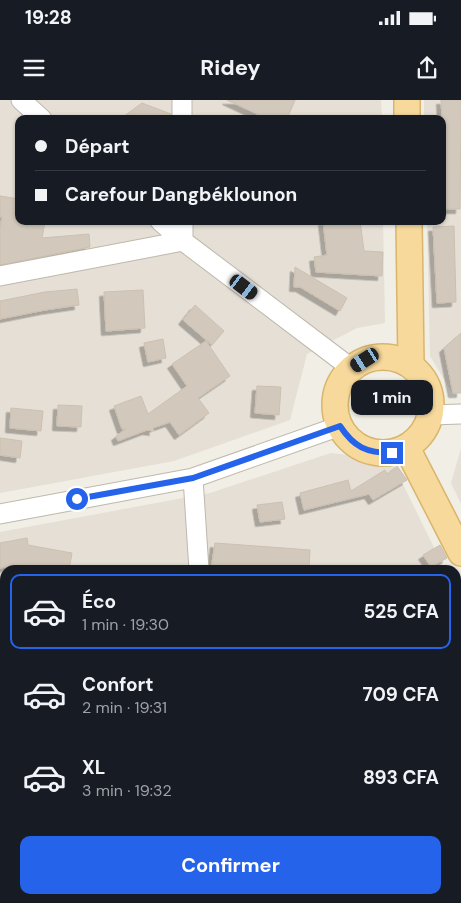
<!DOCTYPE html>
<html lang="fr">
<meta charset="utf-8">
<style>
:root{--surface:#171b24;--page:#242831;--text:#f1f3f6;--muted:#9ea1a6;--line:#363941;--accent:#2563eb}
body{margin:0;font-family:"DM Sans",sans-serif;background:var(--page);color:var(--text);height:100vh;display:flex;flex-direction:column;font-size:19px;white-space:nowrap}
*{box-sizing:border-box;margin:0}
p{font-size:16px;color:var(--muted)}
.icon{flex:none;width:28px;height:28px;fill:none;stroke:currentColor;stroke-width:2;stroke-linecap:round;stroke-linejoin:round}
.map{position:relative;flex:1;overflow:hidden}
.details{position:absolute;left:0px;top:465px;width:461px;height:339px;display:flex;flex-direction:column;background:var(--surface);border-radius:15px 15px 0 0;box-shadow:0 1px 4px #0004}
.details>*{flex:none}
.top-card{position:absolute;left:15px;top:15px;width:431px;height:110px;border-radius:10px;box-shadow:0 1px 4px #0004;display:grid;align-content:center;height:110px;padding:0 20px;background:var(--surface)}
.end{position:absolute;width:22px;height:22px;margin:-11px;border:6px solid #2563eb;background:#fff;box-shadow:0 0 0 2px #fff}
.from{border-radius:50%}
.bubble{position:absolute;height:35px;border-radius:10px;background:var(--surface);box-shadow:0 1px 4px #0004;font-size:16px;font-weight:700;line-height:35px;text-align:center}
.car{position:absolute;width:15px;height:30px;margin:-15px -8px;border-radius:6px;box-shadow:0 0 4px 1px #0007;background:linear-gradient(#222 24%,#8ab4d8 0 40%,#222 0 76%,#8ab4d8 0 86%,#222 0)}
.top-card b{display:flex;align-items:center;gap:18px;height:48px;font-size:19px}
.top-card b+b{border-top:1px solid var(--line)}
.top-card i{width:12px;height:12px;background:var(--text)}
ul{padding:9px 0 0;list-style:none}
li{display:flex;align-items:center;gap:15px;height:75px;margin:0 10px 8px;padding:0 10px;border:2px solid transparent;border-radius:10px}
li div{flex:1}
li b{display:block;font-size:19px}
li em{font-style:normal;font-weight:700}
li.current{border-color:var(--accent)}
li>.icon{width:45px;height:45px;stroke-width:1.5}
.cta{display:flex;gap:10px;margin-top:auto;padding:10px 20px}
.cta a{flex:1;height:58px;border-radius:10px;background:var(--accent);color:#fff;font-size:20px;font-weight:700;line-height:58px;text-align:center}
.status{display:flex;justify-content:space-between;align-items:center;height:35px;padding:0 25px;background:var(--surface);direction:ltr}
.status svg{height:14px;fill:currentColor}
header{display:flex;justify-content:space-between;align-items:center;height:65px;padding:0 20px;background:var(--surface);font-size:22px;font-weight:700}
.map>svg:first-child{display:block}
.residential{fill:#e5dfd5}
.building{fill:#d2c9bc;stroke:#ccc0b0;filter:url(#shadow)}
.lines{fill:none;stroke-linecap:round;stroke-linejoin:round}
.minor-casing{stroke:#bfb8ac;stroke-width:21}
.major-casing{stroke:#d9b56c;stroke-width:28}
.minor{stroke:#fff;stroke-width:19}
.major{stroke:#f6d99b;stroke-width:25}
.route{stroke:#2563eb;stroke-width:6}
</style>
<div class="status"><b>19:28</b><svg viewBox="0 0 49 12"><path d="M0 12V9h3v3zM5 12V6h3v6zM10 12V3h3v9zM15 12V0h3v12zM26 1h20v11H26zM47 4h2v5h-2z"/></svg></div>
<header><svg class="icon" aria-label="menu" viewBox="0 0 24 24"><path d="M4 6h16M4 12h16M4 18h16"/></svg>Ridey<svg class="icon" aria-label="share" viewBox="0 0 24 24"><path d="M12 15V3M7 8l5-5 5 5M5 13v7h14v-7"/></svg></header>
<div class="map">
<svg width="461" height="803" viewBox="0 0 461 803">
<defs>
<filter id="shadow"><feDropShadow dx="-4.5" dy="4.5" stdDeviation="0" flood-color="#0004"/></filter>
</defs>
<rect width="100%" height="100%" fill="#f1eee6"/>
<path class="residential" d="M 0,0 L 381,0 L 382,19 L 19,19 L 19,121 L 383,121 L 385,223 L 357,228 L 307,254 L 290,320 L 174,361 L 0,393 Z
M 424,0 L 461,0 L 461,289 L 451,291 L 430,256 L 427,121 L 442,121 L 442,19 L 424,19 Z
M 461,348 L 461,404 L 451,383 Z
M 331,353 L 391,360 L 445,470 L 5,470 L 5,799 L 456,799 L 456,493 L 461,503 L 461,803 L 0,803 L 0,432 L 210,393 Z"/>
<path class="building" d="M 227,0 L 295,0 L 287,19 L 268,19 Z
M 441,0 L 461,0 L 460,109 L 442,109 L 442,19 Z
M 142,3 L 171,14 L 171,19 L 120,19 Z
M 0,96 L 19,99 L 19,121 L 45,121 L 42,138 L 89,134 L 90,147 L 0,165 L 0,128 L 2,117 L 0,117 Z
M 323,121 L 360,121 L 364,151 L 383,152 L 382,176 L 316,172 L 314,157 L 327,155 Z
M 454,126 L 456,202 L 437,203 L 433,127 Z
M 295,167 L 347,198 L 340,211 L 300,187 L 294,187 Z
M 77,189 L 79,205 L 45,210 L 0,219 L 0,201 L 45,192 Z
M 143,190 L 145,228 L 106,231 L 104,192 Z
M 195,205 L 224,231 L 212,245 L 183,220 Z
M 461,233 L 461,293 L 453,293 L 444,248 Z
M 163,239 L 166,258 L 148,262 L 144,243 Z
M 206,241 L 230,276 L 198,298 L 209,313 L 179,335 L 170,322 L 153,328 L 154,331 L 147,330 L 118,341 L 116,336 L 126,329 L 122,329 L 114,306 L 141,296 L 148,314 L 187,286 L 172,264 Z
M 257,286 L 281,287 L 279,315 L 255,313 Z
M 58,305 L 82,306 L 81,327 L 57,326 Z
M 11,308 L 43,311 L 41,331 L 10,328 Z
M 0,338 L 22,341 L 20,358 L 0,355 Z
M 397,366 L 407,380 L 373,400 L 369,394 L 304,410 L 300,393 L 348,380 L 351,391 L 385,370 L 387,374 Z
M 282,402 L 285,419 L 260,422 L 257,405 Z
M 27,438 L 28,445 L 72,453 L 69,470 L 48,470 L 21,465 L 0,468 L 0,443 Z
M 215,443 L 310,450 L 309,470 L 211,470 Z
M 440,445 L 447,458 L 431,467 L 423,455 Z"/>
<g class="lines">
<g class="minor-casing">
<path id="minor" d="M 21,0 L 42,19
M 182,0 L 182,19
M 160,121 L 183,141 L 351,268
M 0,176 L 183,141 L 183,121
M 431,315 L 461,314
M 193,378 L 199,470
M 0,414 L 193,378 L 340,326
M 219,803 L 221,799"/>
</g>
<g class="major-casing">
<path id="major" d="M 407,0 L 407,19
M 409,121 L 411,264
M335 305a48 48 0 1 1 96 0a48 48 0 1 1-96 0Z
M 407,348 L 461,453"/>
</g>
<use href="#minor" class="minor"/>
<use href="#major" class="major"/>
</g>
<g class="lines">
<path class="route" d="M 77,399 L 193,378 L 340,326 C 354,347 366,353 392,353"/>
</g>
</svg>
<i class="end from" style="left:77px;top:399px"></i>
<i class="end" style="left:392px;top:353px"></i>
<div class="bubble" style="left:351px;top:280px;width:82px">1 min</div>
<i class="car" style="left:244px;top:187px;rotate:127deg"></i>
<i class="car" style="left:365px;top:260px;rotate:238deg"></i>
<div class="top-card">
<b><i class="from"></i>Départ</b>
<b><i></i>Carefour Dangbéklounon</b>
</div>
<section class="details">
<ul>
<li class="current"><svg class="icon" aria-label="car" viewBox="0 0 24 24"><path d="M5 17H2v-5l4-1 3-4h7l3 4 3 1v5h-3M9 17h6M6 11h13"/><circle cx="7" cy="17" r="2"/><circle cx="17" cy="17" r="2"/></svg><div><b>Éco</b><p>1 min · 19:30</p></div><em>525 CFA</em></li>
<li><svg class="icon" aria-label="car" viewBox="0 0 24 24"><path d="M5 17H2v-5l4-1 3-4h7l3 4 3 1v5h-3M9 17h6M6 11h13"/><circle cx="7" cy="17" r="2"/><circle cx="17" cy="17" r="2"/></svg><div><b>Confort</b><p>2 min · 19:31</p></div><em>709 CFA</em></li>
<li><svg class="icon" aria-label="car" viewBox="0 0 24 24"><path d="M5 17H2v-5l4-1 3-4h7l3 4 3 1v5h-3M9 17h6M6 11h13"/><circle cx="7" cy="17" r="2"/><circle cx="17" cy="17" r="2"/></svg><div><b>XL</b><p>3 min · 19:32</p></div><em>893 CFA</em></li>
</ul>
<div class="cta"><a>Confirmer</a></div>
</section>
</div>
